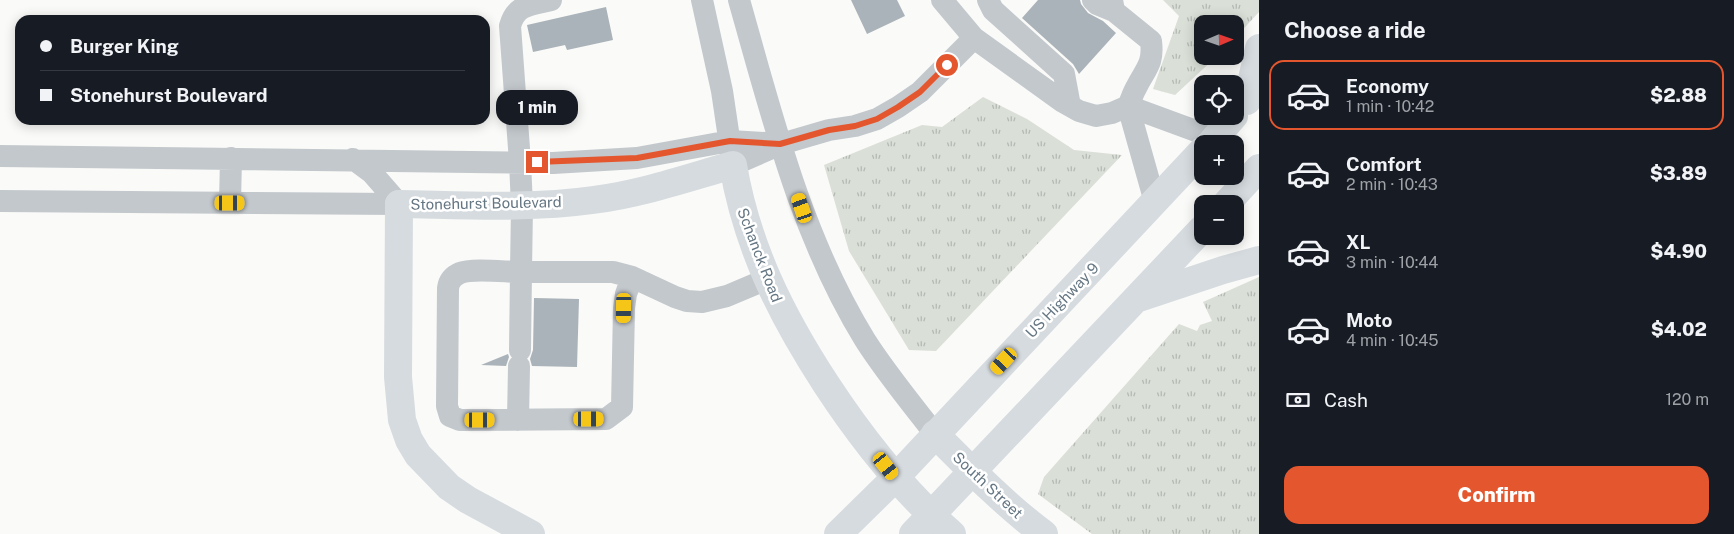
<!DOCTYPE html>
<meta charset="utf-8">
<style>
:root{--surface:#171b24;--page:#242831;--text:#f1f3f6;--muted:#9ea1a6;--line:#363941;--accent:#e4572e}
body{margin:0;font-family:"Public Sans",sans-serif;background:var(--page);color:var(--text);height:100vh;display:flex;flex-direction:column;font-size:19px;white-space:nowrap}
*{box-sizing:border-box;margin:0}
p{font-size:16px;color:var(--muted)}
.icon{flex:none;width:28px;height:28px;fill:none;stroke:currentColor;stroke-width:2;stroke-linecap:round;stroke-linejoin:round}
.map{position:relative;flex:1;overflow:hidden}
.side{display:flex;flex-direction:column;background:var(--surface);width:475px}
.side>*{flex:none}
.banner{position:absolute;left:15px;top:15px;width:475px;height:110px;border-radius:15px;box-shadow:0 2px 12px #0003;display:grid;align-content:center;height:110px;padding:0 25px;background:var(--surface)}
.needle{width:32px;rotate:88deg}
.buttons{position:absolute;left:1194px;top:15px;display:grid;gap:10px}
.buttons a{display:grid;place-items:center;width:50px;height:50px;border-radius:10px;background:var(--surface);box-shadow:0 2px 12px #0003;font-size:25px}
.end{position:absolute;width:22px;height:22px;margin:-11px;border:6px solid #e4572e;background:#fff;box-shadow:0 0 0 2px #fff}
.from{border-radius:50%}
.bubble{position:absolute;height:35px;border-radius:15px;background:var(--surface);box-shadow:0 2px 12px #0003;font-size:16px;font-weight:800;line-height:35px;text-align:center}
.car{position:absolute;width:15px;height:30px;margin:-15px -8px;border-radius:6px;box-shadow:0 0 4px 1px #0007;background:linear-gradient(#f5c518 24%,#345 0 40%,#f5c518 0 76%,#345 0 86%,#f5c518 0)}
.banner b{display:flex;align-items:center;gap:18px;height:48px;font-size:19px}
.banner b+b{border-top:1px solid var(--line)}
.banner i{width:12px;height:12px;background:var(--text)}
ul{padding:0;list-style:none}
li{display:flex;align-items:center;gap:15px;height:70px;margin:0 10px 8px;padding:0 15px;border:2px solid transparent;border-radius:15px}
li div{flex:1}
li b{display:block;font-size:19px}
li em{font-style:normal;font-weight:800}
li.active{border-color:var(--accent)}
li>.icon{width:45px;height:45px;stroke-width:1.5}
h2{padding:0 25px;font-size:22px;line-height:60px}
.pay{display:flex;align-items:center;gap:12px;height:55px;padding:0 25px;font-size:19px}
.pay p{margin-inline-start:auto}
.primary-button{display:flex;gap:10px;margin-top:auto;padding:10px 25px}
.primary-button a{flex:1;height:58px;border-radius:15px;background:var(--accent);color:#fff;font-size:20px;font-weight:800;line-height:58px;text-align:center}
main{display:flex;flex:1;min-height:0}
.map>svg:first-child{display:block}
.grass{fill:url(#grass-tufts)}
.building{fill:#aab3b9}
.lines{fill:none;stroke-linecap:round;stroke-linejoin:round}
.minor{stroke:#c3c8cc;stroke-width:22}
.major{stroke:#d6dbdf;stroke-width:28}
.highway{stroke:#d6dbdf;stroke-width:28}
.route{stroke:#e4572e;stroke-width:6}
.labels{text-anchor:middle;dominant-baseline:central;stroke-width:5;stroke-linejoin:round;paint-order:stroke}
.street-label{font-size:15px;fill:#657683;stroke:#fff}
</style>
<main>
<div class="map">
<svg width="1259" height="534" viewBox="0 0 1259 534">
<defs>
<pattern id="grass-tufts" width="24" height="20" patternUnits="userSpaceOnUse" patternTransform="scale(1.25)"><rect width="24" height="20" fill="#dadfd7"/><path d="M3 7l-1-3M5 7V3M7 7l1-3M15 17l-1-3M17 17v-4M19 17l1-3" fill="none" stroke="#b4b9b4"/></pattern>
</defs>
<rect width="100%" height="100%" fill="#fafaf8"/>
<path class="grass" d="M 1163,0 L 1259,0 L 1259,12 L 1235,38 L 1235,24 L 1202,24 L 1202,56 L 1217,56 L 1175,95 L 1153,89 L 1179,16 Z
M 983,97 L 1027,119 L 1074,150 L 1122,155 L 936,351 L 909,350 L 849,251 L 824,165 L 922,125 L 942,127 Z
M 1259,277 L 1259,534 L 1092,534 L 1038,494 L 1044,477 L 1179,324 L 1197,331 L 1200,325 L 1212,321 L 1203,302 Z"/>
<path class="building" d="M 851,0 L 897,0 L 905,16 L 867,34 Z
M 1038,0 L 1080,0 L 1081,4 L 1088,13 L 1103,21 L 1116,33 L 1079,74 L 1073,64 L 1022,18 Z
M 606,7 L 613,40 L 567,50 L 565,45 L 533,52 L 527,25 Z
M 534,298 L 579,299 L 577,367 L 532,366 L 530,359 L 533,350 Z
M 508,354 L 509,357 L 506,366 L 481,365 Z"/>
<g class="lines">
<path class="minor" d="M 551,0 C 531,5 516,4 510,26 L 520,162 L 522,206 L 521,272 L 613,272 L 632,277 L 675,297 L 687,301 L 702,302 L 727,296 L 767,279
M 702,0 L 722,91 L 733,165 L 781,144 L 829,130 L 855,126 L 877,119 L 898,107 L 920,92 L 974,38
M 739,0 C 772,116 801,236 865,340 C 886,373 911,403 935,434
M 942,0 L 974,38 L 1063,102 L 1079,111 L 1096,116 L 1112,113 L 1128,106 C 1131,100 1133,93 1136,88 C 1145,69 1154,65 1151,41 L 1114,11 L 1112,0
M 988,0 L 993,10 L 1064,74 L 1070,106
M 1093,0 L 1097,4 L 1114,11
M 0,156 L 553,163 L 637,158 L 730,141 L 781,144
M 353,159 L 372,173 L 399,204
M 0,201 L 399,204
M 1155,202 L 1128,106 L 1215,138
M 230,203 L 231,158
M 520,350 L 521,272 C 506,272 472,268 460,273 C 453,276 449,281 448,288 L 447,406 L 450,416 L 460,420 L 606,419 L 622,407 L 624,308 L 626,294 L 632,277
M 518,420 L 519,366"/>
<path class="major" d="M 399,204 C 463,205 529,209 593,200 C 641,194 687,178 733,165 C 747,247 781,315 826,384 C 862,439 902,490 952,534
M 935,434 C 970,469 1004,504 1044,534"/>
<path class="highway" d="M 1247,101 L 1259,48
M 1210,144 L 1234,116
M 399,204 L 398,377 L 402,420 L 409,440 L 418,455 L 449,487 L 468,500 L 531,534
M 1226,204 L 1259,168
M 1139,298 L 1223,270 L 1259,260
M 838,534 L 895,478 L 1202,151
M 913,534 L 1202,229"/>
</g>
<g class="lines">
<path class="route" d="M 537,162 L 637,158 L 730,141 L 780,144 L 829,130 L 855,126 L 877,119 L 898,107 L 920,92 L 947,65"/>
</g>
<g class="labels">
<g class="street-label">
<text transform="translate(486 203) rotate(-1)">Stonehurst Boulevard</text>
<text transform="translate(760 255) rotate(69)">Schanck Road</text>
<text transform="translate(1062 300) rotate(-46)">US Highway 9</text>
<text transform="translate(988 485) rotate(43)">South Street</text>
</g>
</g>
</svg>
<div class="buttons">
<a><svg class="needle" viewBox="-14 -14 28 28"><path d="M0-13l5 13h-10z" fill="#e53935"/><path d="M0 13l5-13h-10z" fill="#9ea1a6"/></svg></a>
<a><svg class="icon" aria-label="locate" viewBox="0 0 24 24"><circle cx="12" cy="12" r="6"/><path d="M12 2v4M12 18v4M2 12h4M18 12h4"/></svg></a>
<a>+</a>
<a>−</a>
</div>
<i class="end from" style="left:947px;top:65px"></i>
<i class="end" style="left:537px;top:162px"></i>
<div class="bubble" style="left:496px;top:90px;width:82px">1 min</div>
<i class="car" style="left:230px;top:203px;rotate:90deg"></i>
<i class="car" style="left:802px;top:208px;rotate:341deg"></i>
<i class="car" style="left:624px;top:308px;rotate:181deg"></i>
<i class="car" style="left:1004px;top:361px;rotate:223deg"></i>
<i class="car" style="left:589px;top:419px;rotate:90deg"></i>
<i class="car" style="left:480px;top:420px;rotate:90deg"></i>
<i class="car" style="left:886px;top:466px;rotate:141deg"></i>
<div class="banner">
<b><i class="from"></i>Burger King</b>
<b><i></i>Stonehurst Boulevard</b>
</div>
</div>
<section class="side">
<h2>Choose a ride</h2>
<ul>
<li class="active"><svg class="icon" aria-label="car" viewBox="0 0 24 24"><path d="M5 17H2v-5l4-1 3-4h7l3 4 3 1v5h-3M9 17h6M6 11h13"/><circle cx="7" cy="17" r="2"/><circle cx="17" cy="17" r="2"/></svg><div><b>Economy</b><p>1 min · 10:42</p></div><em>$2.88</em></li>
<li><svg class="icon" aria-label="car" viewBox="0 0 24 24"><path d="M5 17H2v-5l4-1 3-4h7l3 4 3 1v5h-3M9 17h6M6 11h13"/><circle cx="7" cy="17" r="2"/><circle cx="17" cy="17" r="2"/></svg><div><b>Comfort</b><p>2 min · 10:43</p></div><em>$3.89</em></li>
<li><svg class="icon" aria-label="car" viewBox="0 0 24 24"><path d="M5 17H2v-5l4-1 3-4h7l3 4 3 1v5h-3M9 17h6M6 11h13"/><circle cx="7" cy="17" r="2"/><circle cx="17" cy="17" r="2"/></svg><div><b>XL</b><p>3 min · 10:44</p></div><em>$4.90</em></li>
<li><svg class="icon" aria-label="car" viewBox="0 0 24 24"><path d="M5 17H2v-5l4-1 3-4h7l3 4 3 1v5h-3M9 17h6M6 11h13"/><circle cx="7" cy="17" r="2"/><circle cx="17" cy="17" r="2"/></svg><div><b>Moto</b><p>4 min · 10:45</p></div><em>$4.02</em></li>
</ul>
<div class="pay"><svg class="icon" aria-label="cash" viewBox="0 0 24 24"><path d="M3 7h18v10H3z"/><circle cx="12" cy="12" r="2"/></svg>Cash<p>120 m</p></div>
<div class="primary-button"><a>Confirm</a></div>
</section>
</main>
